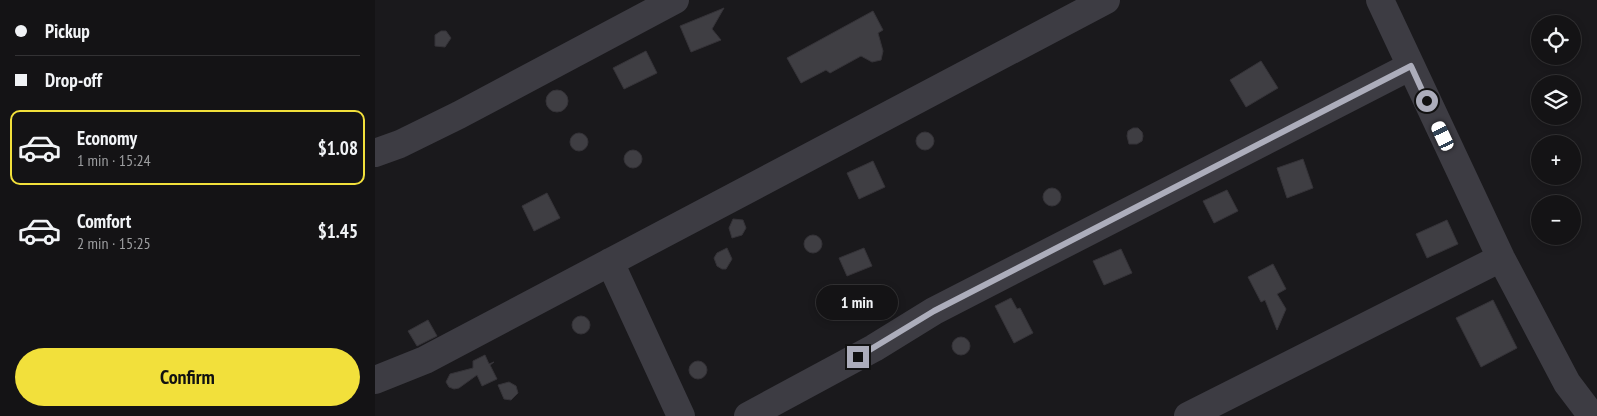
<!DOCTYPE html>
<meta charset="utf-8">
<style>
:root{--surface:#141315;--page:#212022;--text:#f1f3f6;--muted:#9d9ea0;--line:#333234;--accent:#f2e03b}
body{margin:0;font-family:"PT Sans Narrow",sans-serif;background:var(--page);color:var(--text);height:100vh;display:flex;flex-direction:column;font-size:19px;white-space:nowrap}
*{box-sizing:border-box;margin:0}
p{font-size:16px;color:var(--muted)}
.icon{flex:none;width:28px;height:28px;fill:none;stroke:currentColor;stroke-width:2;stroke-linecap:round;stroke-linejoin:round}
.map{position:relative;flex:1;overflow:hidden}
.panel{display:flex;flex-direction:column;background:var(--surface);width:375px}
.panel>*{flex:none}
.banner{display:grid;align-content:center;height:110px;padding:0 15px;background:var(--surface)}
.tools{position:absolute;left:1156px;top:15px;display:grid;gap:10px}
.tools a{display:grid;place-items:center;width:50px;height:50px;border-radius:50%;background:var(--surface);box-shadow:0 2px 8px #0003,0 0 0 1px var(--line);font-size:25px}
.end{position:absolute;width:22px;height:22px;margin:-11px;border:6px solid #acadbb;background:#111;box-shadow:0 0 0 2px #111}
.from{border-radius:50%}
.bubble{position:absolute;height:35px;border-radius:18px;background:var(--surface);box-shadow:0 2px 8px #0003,0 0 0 1px var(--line);font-size:16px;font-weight:600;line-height:35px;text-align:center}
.car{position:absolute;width:15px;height:30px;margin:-15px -8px;border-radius:6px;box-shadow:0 0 4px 1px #0007;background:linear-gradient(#fff 24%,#345 0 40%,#fff 0 76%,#345 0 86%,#fff 0)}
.banner b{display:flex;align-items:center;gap:18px;height:48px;font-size:19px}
.banner b+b{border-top:1px solid var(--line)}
.banner i{width:12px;height:12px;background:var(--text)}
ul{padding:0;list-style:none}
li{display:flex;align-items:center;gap:15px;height:75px;margin:0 10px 8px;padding:0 5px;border:2px solid transparent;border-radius:10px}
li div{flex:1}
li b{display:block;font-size:19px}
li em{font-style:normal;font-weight:600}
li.on{border-color:var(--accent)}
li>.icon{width:45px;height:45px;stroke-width:1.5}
.button{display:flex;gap:10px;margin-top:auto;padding:10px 15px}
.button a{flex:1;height:58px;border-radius:30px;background:var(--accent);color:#111;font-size:20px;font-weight:600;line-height:58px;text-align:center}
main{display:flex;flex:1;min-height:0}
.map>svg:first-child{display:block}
.building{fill:#3f3e43;stroke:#353338}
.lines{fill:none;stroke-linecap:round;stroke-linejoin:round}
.minor{stroke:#3d3c43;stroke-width:28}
.route{stroke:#acadbb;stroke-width:6}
</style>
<main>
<section class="panel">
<div class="banner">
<b><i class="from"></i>Pickup</b>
<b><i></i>Drop-off</b>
</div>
<ul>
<li class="on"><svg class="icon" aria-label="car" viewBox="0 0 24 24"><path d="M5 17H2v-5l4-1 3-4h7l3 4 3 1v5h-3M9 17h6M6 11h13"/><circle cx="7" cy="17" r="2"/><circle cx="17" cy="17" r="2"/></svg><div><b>Economy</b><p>1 min · 15:24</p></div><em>$1.08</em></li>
<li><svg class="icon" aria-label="car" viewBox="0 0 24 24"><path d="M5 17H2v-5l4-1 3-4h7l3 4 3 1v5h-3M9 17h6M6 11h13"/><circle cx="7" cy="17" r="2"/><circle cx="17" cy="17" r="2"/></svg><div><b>Comfort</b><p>2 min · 15:25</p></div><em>$1.45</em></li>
</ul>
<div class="button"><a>Confirm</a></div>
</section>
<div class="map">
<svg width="1222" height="416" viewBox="0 0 1222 416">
<rect width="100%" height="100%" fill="#1a191c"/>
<path class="building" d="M 349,8 L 337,29 L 346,40 L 316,52 L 305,26 Z
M 498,11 L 508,30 L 503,33 L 508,51 L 506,60 L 497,62 L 486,56 L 455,73 L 451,70 L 426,83 L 412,58 Z
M 66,31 L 71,31 L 76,38 L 70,47 L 60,46 L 60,35 Z
M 271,51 L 282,73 L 249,89 L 238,68 Z
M 886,61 L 903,88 L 871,107 L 855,80 Z
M171 101a11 11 0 1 1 22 0a11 11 0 1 1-22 0Z
M 758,128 L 763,128 L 767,132 L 768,136 L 767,141 L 762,144 L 754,144 L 752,136 L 753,131 Z
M541 141a9 9 0 1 1 18 0a9 9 0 1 1-18 0Z
M195 142a9 9 0 1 1 18 0a9 9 0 1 1-18 0Z
M249 159a9 9 0 1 1 18 0a9 9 0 1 1-18 0Z
M 928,159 L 938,188 L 912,198 L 902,168 Z
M 498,161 L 510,187 L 484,199 L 472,173 Z
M668 197a9 9 0 1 1 18 0a9 9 0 1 1-18 0Z
M 852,190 L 863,211 L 839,223 L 828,201 Z
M 172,193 L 185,218 L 159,231 L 147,206 Z
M 358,219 L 368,220 L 371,228 L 367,235 L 357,238 L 354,228 Z
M 1072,220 L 1083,244 L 1052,258 L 1041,234 Z
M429 244a9 9 0 1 1 18 0a9 9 0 1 1-18 0Z
M 352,248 L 357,259 L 351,269 L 347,269 L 342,266 L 339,258 L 342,253 Z
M 489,248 L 497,266 L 472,276 L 464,258 Z
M 746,249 L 757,273 L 729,285 L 718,261 Z
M 898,264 L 911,289 L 902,294 L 911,309 L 902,330 L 890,300 L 886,302 L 873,277 Z
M 636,298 L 642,309 L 645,308 L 658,333 L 639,343 L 620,306 Z
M 1118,300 L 1142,348 L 1106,367 L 1081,318 Z
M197 325a9 9 0 1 1 18 0a9 9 0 1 1-18 0Z
M 53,320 L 62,336 L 42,346 L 33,331 Z
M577 346a9 9 0 1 1 18 0a9 9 0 1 1-18 0Z
M 110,355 L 114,364 L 119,362 L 115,365 L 122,379 L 107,386 L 102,375 L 84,388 L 79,389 L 74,387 L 71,382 L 75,374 L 98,368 L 98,361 Z
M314 370a9 9 0 1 1 18 0a9 9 0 1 1-18 0Z
M 134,382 L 141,386 L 143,393 L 136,400 L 129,399 L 123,385 Z"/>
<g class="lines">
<path class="minor" d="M 1005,0 L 1126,258 L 1192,383 L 1217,416
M 0,153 L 25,144 L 84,115 L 300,0
M 235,262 L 306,416
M 0,380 L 50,360 L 731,0
M 373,416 L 499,348 L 559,311 L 1036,66
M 813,416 L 1126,258"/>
</g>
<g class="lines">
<path class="route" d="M 483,357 L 559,311 L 1036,66 L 1052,101"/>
</g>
</svg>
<div class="tools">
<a><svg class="icon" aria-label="locate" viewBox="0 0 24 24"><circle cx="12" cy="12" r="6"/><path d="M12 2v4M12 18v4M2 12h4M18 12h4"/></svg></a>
<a><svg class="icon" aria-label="layers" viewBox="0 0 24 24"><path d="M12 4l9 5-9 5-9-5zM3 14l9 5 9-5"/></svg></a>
<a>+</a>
<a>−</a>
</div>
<i class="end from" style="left:1052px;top:101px"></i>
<i class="end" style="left:483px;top:357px"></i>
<div class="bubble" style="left:441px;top:285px;width:82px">1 min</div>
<i class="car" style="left:1068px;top:136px;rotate:335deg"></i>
</div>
</main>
